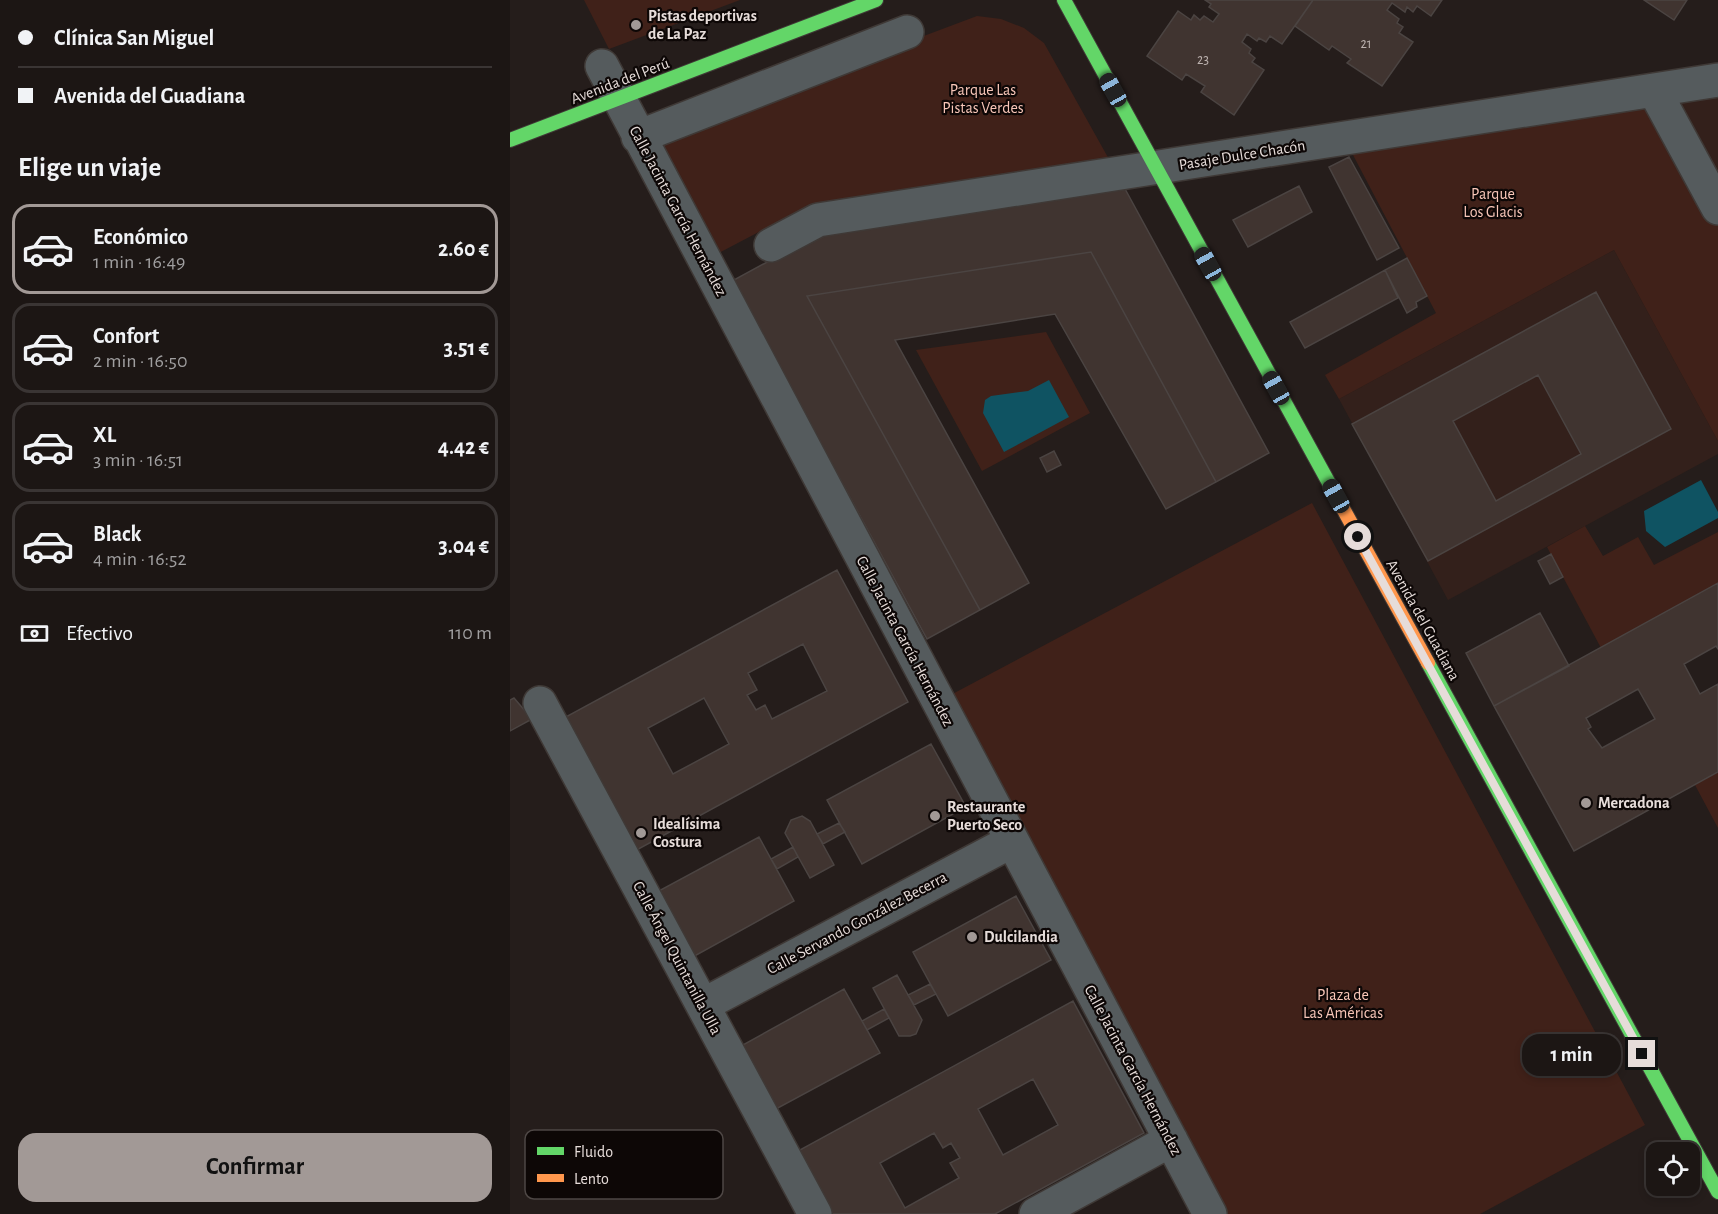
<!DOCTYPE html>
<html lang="es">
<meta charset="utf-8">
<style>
:root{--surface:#1c1614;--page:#292322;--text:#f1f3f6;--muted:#a09fa0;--line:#3a3534;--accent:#a29996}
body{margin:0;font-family:"Alegreya Sans",sans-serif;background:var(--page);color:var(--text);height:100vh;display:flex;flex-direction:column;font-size:22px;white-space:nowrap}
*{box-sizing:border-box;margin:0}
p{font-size:20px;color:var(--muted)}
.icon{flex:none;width:33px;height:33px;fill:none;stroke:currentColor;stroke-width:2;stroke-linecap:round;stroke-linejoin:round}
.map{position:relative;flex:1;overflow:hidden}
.drawer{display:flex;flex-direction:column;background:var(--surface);width:510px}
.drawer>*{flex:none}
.hud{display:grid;align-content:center;height:132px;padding:0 18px;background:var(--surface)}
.controls{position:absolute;left:1136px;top:1142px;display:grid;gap:12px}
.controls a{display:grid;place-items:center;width:54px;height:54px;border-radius:12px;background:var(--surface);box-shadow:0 3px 9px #0003,0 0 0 2px var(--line);font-size:30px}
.end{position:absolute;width:27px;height:27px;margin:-14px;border:8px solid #e6dcd9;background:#111;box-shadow:0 0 0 3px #111}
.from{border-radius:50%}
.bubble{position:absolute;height:42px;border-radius:18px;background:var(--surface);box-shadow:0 3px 9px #0003,0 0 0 2px var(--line);font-size:20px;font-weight:600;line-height:42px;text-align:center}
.car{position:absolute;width:18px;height:36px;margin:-18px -9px;border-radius:8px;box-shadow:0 0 4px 2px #0007;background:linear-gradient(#222 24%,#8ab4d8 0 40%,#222 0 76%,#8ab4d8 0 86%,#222 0)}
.hud b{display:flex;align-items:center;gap:21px;height:57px;font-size:22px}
.hud b+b{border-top:2px solid var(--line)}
.hud i{width:15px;height:15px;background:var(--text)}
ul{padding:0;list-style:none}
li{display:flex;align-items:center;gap:18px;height:90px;margin:0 12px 9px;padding:0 6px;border:3px solid var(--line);border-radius:18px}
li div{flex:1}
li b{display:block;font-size:22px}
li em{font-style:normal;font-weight:600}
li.on{border-color:var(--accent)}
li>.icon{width:54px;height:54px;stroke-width:1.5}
h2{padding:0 18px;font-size:27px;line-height:72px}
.pay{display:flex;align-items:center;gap:15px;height:66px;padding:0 18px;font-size:22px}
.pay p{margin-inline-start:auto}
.primary-button{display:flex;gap:12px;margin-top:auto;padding:12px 18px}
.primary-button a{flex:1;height:69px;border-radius:18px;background:var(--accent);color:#111;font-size:24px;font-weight:600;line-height:69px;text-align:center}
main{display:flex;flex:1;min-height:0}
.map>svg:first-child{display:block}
.built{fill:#33201b}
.green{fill:#402119}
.water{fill:#0f5362}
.building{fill:#403430;stroke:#4b4442;stroke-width:1.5;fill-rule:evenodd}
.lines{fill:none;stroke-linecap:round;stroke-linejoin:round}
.street-casing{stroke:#3f3936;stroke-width:36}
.fast-casing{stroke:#3f3936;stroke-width:16}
.slow-casing{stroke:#3f3936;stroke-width:16}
.street{stroke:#555b5d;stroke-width:33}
.fast{stroke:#63d668;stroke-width:14}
.slow{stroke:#ff974d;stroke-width:14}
.route{stroke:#e6dcd9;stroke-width:8}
.poi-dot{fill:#a29996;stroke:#0d0706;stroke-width:2}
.labels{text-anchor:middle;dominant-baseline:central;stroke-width:4.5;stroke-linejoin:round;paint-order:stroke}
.number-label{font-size:14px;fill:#bcb2af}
.poi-label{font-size:16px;font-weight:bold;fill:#e6dcd9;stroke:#0d0706;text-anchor:start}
.street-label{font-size:16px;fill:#e6dcd9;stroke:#0d0706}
.park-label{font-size:16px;fill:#f8c6b8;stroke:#0d0706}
.key{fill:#0d0706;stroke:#4e4745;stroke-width:1.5}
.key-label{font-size:16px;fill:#e6dcd9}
</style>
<main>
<section class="drawer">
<div class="hud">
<b><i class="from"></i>Clínica San Miguel</b>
<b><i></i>Avenida del Guadiana</b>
</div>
<h2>Elige un viaje</h2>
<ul>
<li class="on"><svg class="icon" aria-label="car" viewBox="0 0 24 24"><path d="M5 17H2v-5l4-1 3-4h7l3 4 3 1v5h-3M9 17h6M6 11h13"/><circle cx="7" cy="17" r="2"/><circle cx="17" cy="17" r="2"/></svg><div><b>Económico</b><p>1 min · 16:49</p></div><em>2.60 €</em></li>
<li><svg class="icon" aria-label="car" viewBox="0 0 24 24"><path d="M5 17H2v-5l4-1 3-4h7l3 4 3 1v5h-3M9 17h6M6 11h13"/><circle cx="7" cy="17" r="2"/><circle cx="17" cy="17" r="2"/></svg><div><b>Confort</b><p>2 min · 16:50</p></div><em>3.51 €</em></li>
<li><svg class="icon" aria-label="car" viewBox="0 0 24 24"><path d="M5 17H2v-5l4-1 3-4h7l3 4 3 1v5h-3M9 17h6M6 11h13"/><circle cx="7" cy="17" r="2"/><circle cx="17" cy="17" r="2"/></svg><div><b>XL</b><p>3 min · 16:51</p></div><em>4.42 €</em></li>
<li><svg class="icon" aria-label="car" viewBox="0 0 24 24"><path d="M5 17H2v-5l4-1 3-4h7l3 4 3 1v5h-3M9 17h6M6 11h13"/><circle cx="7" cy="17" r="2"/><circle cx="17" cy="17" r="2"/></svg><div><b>Black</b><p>4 min · 16:52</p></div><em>3.04 €</em></li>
</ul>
<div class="pay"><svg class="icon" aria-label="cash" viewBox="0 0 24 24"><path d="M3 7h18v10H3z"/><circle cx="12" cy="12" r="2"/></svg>Efectivo<p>110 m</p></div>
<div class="primary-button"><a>Confirmar</a></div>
</section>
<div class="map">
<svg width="1208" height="1214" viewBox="0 0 1208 1214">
<rect width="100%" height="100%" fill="#251d1b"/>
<path class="built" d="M 1208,94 L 1208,178 L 1166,101 Z
M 1104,250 L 1208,441 L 1208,454 L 938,600 L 829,399 Z"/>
<path class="green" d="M 74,0 L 230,0 L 99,49 Z
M 467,16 L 491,19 L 514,28 L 534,43 L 600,161 L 302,204 L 205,255 L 145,137 Z
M 1166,101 L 1208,178 L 1208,441 L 1104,250 L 829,399 L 815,375 L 926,313 L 842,153 Z
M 536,332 L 580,413 L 472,471 L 406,350 Z
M 802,503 L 1135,1125 L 970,1214 L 707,1214 L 433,699 Z
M 1075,526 L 1093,556 L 1128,537 L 1144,565 L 1208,532 L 1208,583 L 1091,648 L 1037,547 Z
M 1208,772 L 1208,828 L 1185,785 Z"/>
<path class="water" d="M 539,380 L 559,417 L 494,452 L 473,413 L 475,400 L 481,396 L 518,391 Z
M 1191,480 L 1208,512 L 1208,518 L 1155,547 L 1136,531 L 1134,511 Z"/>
<path class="building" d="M 695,0 L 803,0 L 772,44 L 760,36 L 756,42 L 749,38 L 747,41 L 737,34 L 732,42 L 741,49 L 739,53 L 745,58 L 742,62 L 754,70 L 724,115 L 691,92 L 695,86 L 676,74 L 672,80 L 637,56 L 668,11 L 681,20 L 684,15 L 690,20 L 694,16 L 703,22 L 709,14 L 699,7 L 701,4 Z
M 803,0 L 932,0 L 921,16 L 907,6 L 903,12 L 897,7 L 895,12 L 882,3 L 877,10 L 889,19 L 887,23 L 893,27 L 889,33 L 903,42 L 872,86 L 837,63 L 841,59 L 822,46 L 819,50 L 785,26 Z
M 1134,0 L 1177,0 L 1164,20 Z
M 839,157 L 889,248 L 867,260 L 819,167 Z
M 789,186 L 802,212 L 738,247 L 723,220 Z
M 614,187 L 759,453 L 706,482 L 581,252 L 297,296 L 470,610 L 417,639 L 222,281 L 309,234 Z
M 581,252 L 706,482 L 656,509 L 545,314 L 385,340 L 519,583 L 470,610 L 297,296 Z
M 897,258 L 917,296 L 906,302 L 907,307 L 897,313 L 875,270 Z
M 875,270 L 888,298 L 795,348 L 780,322 Z
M 1086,292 L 1161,429 L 918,561 L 842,424 ZM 1028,375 L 1071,454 L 986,501 L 943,421 Z
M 544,451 L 551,465 L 537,472 L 530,458 Z
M 1041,554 L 1053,577 L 1040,584 L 1028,561 Z
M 327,570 L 398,702 L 123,852 L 52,719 ZM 293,644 L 317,691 L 262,719 L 255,705 L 246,710 L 237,695 L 247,690 L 238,673 ZM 194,698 L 219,744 L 163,774 L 138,728 Z
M 1208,583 L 1208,649 L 1206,646 L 1174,664 L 1190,694 L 1208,684 L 1208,772 L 1064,851 L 984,706 ZM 1128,689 L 1145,719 L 1092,748 L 1078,729 L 1081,727 L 1076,718 Z
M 1030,613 L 1059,666 L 984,706 L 956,653 Z
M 4,698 L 22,719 L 0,731 L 0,700 Z
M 421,744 L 456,807 L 352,864 L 317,800 Z
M 292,816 L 300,821 L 324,865 L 300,878 L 275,833 L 281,820 Z
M 329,823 L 335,832 L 313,844 L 307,834 Z
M 249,837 L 284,901 L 181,958 L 145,893 Z
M 283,847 L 288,857 L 267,869 L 261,859 Z
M 506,896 L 541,960 L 438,1016 L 403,952 Z
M 387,975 L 412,1020 L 406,1034 L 400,1036 L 389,1036 L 363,988 Z
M 420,984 L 426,994 L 404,1005 L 398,995 Z
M 334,989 L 370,1053 L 266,1109 L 231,1046 Z
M 563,1001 L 634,1133 L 485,1214 L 322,1214 L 288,1151 ZM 523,1079 L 548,1125 L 493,1155 L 468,1109 ZM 424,1133 L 433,1148 L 441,1143 L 450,1158 L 440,1163 L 449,1178 L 395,1208 L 370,1163 Z
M 374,1009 L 379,1018 L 357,1030 L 352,1021 Z"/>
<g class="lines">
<g class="street-casing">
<path id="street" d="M 92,66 L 700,1214
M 1144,90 L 1208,208
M 128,137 L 397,32
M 261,245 L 308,220 L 1208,80
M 30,703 L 305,1214
M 193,1005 L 502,841
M 526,1214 L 661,1140"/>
</g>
<g class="fast-casing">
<path id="fast" d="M 554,0 L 825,494
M 0,140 L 366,0
M 918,663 L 1208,1192"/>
</g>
<g class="slow-casing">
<path id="slow" d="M 825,494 L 918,663"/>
</g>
<use href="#street" class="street"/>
<use href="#fast" class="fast"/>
<use href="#slow" class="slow"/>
</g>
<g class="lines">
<path class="route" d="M 848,537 L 1132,1054"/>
</g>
<g class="poi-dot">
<circle cx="126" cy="25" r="6"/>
<circle cx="1076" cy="803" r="6"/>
<circle cx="425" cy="816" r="6"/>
<circle cx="131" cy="833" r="6"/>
<circle cx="462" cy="937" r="6"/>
</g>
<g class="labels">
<g class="number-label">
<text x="856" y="44">21</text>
<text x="693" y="60">23</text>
</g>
<g class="poi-label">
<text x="138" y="16">Pistas deportivas<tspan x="138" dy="18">de La Paz</tspan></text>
<text x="1088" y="803">Mercadona</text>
<text x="437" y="807">Restaurante<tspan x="437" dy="18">Puerto Seco</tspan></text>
<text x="143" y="824">Idealísima<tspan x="143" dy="18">Costura</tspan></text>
<text x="474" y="937">Dulcilandia</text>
</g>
<g class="street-label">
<text transform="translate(110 81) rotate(-21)">Avenida del Perú</text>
<text transform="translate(732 155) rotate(-9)">Pasaje Dulce Chacón</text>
<text transform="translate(168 211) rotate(62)">Calle Jacinta García Hernández</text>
<text transform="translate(913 620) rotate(61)">Avenida del Guadiana</text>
<text transform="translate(395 641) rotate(62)">Calle Jacinta García Hernández</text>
<text transform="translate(347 923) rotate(-28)">Calle Servando González Becerra</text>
<text transform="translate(167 958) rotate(62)">Calle Ángel Quintanilla Ulla</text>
<text transform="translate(623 1070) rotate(62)">Calle Jacinta García Hernández</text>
</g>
<g class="park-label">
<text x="473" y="90">Parque Las<tspan x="473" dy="18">Pistas Verdes</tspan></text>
<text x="983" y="194">Parque<tspan x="983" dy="18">Los Glacis</tspan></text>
<text x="833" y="995">Plaza de<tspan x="833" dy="18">Las Américas</tspan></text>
</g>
</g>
<rect x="15" y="1130" width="198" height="69" rx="9" class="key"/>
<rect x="27" y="1147" width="27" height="8" fill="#63d668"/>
<rect x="27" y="1174" width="27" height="8" fill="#ff974d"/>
<g class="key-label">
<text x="64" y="1157">Fluido</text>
<text x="64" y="1184">Lento</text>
</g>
</svg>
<div class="controls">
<a><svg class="icon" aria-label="locate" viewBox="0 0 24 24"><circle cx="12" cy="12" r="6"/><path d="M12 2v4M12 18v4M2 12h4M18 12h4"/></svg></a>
</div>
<i class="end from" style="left:848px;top:537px"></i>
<i class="end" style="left:1132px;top:1054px"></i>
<div class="bubble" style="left:1012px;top:1034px;width:99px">1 min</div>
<i class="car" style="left:603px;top:90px;rotate:331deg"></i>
<i class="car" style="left:698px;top:264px;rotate:331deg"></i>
<i class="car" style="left:766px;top:388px;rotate:331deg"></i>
<i class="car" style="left:826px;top:496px;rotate:331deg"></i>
</div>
</main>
